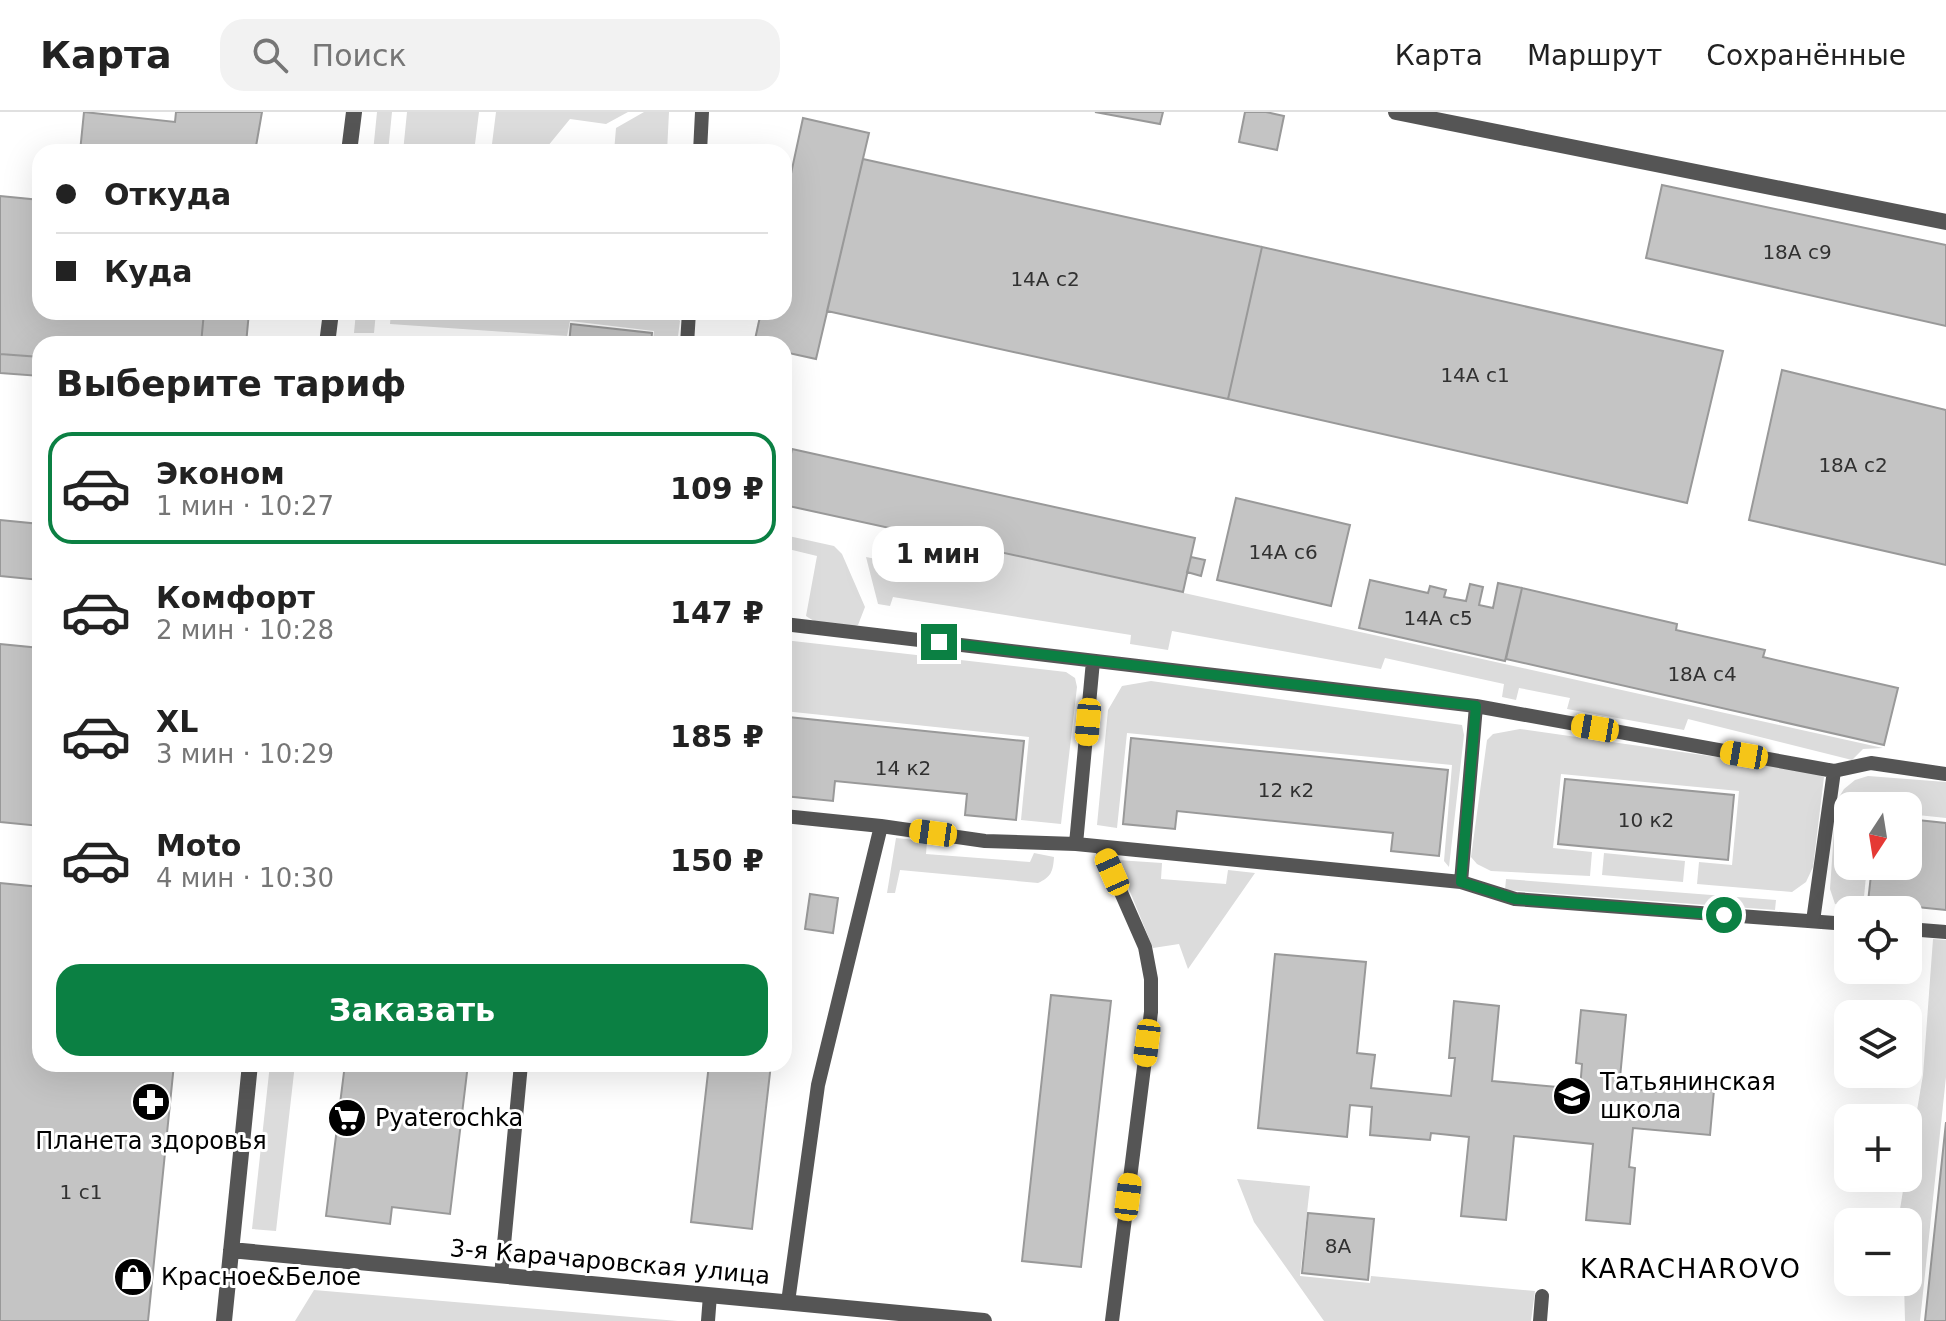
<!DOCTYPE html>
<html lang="ru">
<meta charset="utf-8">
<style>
:root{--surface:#fff;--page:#f2f2f2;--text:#222;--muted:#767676;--line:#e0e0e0;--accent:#0b8043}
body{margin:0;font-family:"DejaVu Sans",sans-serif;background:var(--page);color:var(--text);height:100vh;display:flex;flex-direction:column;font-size:30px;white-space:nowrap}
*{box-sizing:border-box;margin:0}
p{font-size:26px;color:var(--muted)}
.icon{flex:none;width:44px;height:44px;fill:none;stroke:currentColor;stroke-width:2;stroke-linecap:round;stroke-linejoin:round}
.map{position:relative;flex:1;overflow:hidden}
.details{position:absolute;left:32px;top:224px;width:760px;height:736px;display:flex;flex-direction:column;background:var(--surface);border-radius:24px;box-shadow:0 8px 32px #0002}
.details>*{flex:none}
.banner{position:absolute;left:32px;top:32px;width:760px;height:176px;border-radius:24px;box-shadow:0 8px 32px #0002;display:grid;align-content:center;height:176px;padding:0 24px;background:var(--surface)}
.needle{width:52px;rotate:192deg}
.tools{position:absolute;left:1834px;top:680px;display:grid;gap:16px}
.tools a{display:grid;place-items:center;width:88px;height:88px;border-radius:16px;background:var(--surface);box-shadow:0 8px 32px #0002;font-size:40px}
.end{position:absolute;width:36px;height:36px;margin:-18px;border:10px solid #0b8043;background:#fff;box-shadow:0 0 0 4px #fff}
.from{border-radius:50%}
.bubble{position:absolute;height:56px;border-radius:24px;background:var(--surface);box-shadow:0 8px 32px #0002;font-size:26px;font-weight:800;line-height:56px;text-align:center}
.car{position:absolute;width:24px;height:48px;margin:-24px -12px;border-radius:10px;box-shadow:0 0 6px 2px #0007;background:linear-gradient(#f5c518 24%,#345 0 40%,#f5c518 0 76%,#345 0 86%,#f5c518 0)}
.banner b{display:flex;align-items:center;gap:28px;height:76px;font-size:30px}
.banner b+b{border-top:2px solid var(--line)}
.banner i{width:20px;height:20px;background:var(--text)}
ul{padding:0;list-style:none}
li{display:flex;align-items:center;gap:24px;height:112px;margin:0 16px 12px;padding:0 8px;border:4px solid transparent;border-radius:24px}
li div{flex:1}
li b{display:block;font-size:30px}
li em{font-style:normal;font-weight:800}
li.selected{border-color:var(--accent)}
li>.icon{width:72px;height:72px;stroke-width:1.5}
h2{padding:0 24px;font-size:36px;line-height:96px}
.primary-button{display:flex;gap:16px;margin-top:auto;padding:16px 24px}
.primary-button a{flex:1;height:92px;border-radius:24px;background:var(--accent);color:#fff;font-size:32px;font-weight:800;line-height:92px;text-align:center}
header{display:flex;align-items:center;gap:48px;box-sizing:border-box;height:112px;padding:0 40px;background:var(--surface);border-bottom:2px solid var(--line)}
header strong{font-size:38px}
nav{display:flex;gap:44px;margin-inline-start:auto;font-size:28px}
.search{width:560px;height:72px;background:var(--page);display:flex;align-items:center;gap:20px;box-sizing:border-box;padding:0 28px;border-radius:24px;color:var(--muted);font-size:30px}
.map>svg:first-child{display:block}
.green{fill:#dcdcdc}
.building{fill:#c4c4c4;stroke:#999;stroke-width:2}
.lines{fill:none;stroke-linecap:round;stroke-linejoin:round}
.lane{stroke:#555;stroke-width:14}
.street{stroke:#555;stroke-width:16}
.route{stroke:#0b8043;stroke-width:10}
.labels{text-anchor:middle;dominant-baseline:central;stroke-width:6;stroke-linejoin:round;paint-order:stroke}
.number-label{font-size:20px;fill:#313131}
.poi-label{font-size:24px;fill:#000;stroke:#fff;text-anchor:start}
.street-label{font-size:24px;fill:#000;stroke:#fff}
.neighbourhood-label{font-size:26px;letter-spacing:2px;fill:#000;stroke:#fff}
</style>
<header>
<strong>Карта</strong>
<div class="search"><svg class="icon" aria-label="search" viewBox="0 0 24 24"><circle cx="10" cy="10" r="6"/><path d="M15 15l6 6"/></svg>Поиск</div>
<nav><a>Карта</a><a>Маршрут</a><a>Сохранённые</a></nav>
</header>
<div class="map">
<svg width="1946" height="1209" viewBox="0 0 1946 1209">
<rect width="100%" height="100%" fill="#fff"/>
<path class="green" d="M 377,0 L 392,0 L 388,40 L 373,40 Z
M 407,0 L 479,0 L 474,40 L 403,40 Z
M 496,0 L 628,0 L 606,12 L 570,7 L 543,40 L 491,40 Z
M 644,0 L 669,0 L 667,40 L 614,40 L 616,16 Z
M 356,200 L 376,200 L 374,221 L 354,221 Z
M 391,200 L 552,200 L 585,203 L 586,200 L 672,200 L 680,209 L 677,232 L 653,232 L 654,219 L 570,209 L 567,224 L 390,212 Z
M 896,417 L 1883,636 L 1863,637 L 1852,648 L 1688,607 L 1684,618 L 1567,597 L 1570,586 L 1519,576 L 1516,588 L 1502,585 L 1504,572 L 1385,546 L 1381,557 L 1172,519 L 1168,538 L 1130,532 L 1131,523 L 893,485 L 890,494 L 878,492 L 866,445 L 881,448 L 884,434 L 892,434 Z
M 784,423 L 834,434 L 842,442 L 865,495 L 858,513 C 844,518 817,513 806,504 L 817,444 L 784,436 Z
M 784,528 L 1066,560 L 1075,566 L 1077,575 L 1061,712 L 1021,708 L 1029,625 L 784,599 Z
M 1151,569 L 1462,613 L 1464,623 L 1449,755 L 1444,749 L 1452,653 L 1127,621 L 1117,716 L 1097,713 L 1108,598 L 1122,574 Z
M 1520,617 L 1808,658 L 1824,665 L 1813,755 L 1806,770 L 1792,780 L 1697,772 L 1699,750 L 1732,753 L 1739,679 L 1561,662 L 1553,736 L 1592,740 L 1590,764 L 1491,759 L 1477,752 L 1471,745 L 1487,628 L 1493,622 Z
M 1868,664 L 1946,670 L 1946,706 L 1908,702 L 1908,694 L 1848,694 L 1848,754 L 1867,754 L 1863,795 L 1835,792 L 1830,777 L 1836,690 L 1844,677 L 1855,668 Z
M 896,726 L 927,729 L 926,742 L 1030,750 L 1034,741 L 1054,745 C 1053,760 1051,765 1038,771 L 900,758 L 895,781 L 887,781 Z
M 1604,741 L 1685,749 L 1683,770 L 1602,763 Z
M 1117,748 L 1162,751 L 1161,767 L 1226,772 L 1228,758 L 1255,761 L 1188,857 L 1179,832 L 1153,836 Z
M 1506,767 L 1776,788 L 1775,798 L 1505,778 Z
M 1933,827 L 1946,828 L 1946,965 L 1920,1209 L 1905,1209 L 1904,1170 L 1908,1170 L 1908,1110 L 1898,1110 L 1905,1066 L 1908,1066 L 1908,1051 L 1923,963 Z
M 270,952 L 295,952 L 276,1119 L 252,1117 Z
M 1237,1067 L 1310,1074 L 1300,1164 L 1370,1171 L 1371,1164 L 1535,1179 L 1531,1209 L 1324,1209 L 1254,1110 Z
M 314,1178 L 678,1209 L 295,1209 Z"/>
<path class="building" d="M 84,0 L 175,10 L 176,0 L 262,0 L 255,40 L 80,40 Z
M 1095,0 L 1163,0 L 1160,12 Z
M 1245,0 L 1266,0 L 1284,4 L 1277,38 L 1239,30 Z
M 803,6 L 869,21 L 816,247 L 784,240 L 784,232 L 754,232 L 761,200 L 784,200 L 784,94 Z
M 863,47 L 1262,135 L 1228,287 L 827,199 Z
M 1662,73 L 1946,133 L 1946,214 L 1646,146 Z
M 0,84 L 40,88 L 40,200 L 204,200 L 201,232 L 40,232 L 40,245 L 0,242 Z
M 1262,135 L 1723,239 L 1687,391 L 1228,287 Z
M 204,200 L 249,200 L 246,232 L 201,232 Z
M 571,212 L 652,221 L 651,232 L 569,232 Z
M 0,242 L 40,245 L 40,264 L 0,261 Z
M 1782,258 L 1946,298 L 1946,453 L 1749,408 Z
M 792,337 L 1195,426 L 1183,480 L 784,393 L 784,375 Z
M 1236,386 L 1350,413 L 1331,494 L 1217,468 Z
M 0,408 L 40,412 L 40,468 L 0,464 Z
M 1191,445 L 1205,448 L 1201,464 L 1187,460 Z
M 1370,468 L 1428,481 L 1430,474 L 1446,478 L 1444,485 L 1466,489 L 1470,472 L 1483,475 L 1479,493 L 1493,496 L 1498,471 L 1522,476 L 1505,549 L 1359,516 Z
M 1522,476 L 1677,512 L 1676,518 L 1765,538 L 1763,545 L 1898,576 L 1884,633 L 1506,547 Z
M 0,532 L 40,536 L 40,714 L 0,710 Z
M 788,605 L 1024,629 L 1016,708 L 965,703 L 967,682 L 835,669 L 833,689 L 784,684 L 784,642 Z
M 1131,626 L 1448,658 L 1439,744 L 1391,739 L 1393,721 L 1177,699 L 1175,717 L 1123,712 Z
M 1565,667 L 1734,683 L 1728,748 L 1558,732 Z
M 1908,707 L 1946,711 L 1946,798 L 1868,790 L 1872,754 L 1908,754 Z
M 0,771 L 40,775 L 40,952 L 174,952 L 148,1209 L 0,1209 Z
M 810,782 L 838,786 L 833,821 L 805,817 Z
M 1275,842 L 1366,850 L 1357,941 L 1375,943 L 1371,976 L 1451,984 L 1455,946 L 1449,946 L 1454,889 L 1499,894 L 1492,969 L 1580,977 L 1582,952 L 1576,951 L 1581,898 L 1626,903 L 1619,976 L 1660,980 L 1661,973 L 1714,978 L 1710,1023 L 1633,1016 L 1629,1055 L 1635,1056 L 1630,1112 L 1586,1108 L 1593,1032 L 1514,1024 L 1506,1108 L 1461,1104 L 1469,1025 L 1431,1021 L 1430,1028 L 1370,1023 L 1372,995 L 1350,993 L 1347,1025 L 1258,1016 Z
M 1051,883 L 1111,889 L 1081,1155 L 1022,1149 Z
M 345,952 L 468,952 L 450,1102 L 392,1095 L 390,1112 L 326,1104 Z
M 709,952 L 771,952 L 752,1117 L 691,1110 Z
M 1946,1010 L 1946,1209 L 1925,1209 Z
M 1308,1101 L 1374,1107 L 1368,1168 L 1302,1161 Z"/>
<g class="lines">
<path class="lane" d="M 700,40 L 702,0
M 687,232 L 689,200
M 784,512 L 1476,594 L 1461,770
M 1476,594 L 1834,659 L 1871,651 L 1946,662
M 784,704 L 881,714 L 985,729 L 1076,732 L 1461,770 L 1515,787 L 1848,812
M 1076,732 L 1093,549
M 1101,735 L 1145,835 L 1151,867 L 1151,900 L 1112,1209
M 1813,809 L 1834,659
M 1908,817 L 1946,820
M 501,1164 L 521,952
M 788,1190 L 818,973 L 881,714
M 708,1209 L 710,1183
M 1540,1209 L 1542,1184"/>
<path class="street" d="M 1396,0 L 1946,110
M 349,40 L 354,0
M 327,232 L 331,200
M 231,1138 L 984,1209
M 224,1209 L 250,952"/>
</g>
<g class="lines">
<path class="route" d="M 939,530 L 1476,594 L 1461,770 L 1515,787 L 1724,803"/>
</g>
<defs>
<g id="school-disc" transform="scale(2)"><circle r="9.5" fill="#000" stroke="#fff"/><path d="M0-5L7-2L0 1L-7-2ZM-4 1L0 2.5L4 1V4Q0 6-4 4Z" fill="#fff"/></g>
<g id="pharmacy-disc" transform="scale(2)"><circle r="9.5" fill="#000" stroke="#fff"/><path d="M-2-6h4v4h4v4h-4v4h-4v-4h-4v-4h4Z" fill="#fff"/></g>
<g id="supermarket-disc" transform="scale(2)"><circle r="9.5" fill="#000" stroke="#fff"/><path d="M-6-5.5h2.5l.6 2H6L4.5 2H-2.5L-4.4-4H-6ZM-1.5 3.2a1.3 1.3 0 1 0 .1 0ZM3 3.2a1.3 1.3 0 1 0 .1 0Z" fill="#fff"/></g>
<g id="shop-disc" transform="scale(2)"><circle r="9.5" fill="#000" stroke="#fff"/><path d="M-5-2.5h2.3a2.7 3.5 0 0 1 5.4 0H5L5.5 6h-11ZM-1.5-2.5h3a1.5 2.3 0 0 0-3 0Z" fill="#fff"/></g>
</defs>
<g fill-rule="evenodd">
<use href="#school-disc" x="1572" y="984"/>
<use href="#pharmacy-disc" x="151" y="990"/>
<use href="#supermarket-disc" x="347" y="1006"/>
<use href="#shop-disc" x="133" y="1165"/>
</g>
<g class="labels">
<g class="number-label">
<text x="1797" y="140">18А с9</text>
<text x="1045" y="167">14А с2</text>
<text x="1475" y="263">14А с1</text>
<text x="1853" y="353">18А с2</text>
<text x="1283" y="440">14А с6</text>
<text x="1438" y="506">14А с5</text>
<text x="1702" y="562">18А с4</text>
<text x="903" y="656">14 к2</text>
<text x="1286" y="678">12 к2</text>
<text x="1646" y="708">10 к2</text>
<text x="81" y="1080">1 с1</text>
<text x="1338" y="1134">8А</text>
</g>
<g class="poi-label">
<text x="1600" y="970">Татьянинская<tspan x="1600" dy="28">школа</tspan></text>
<text x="375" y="1006">Pyaterochka</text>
<text x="151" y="1029" text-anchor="middle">Планета здоровья</text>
<text x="161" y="1165">Красное&amp;Белое</text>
</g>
<g class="street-label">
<text transform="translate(610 1150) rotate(5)">3-я Карачаровская улица</text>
</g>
<g class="neighbourhood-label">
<text x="1691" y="1157">KARACHAROVO</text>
</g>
</g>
</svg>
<div class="tools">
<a><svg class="needle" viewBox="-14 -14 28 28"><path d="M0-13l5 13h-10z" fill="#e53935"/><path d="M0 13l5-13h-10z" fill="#767676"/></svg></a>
<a><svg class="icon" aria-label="locate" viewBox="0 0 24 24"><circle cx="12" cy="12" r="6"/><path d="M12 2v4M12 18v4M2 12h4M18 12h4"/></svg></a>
<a><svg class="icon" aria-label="layers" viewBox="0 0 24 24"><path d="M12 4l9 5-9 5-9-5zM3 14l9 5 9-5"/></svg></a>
<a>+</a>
<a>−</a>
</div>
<i class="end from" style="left:1724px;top:803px"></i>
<i class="end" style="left:939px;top:530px"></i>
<div class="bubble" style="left:872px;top:414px;width:132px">1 мин</div>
<i class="car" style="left:1088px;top:610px;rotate:185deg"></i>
<i class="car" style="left:1595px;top:616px;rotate:280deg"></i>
<i class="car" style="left:1744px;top:643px;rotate:280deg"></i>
<i class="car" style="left:933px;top:721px;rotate:278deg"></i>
<i class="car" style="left:1112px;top:760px;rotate:336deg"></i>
<i class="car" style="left:1147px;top:931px;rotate:187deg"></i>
<i class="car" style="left:1128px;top:1085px;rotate:7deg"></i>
<div class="banner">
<b><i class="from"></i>Откуда</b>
<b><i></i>Куда</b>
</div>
<section class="details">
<h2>Выберите тариф</h2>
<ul>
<li class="selected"><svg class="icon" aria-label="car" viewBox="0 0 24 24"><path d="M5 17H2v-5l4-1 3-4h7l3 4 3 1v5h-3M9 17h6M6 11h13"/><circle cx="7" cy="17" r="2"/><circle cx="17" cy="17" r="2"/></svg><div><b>Эконом</b><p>1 мин · 10:27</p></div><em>109 ₽</em></li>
<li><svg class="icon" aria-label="car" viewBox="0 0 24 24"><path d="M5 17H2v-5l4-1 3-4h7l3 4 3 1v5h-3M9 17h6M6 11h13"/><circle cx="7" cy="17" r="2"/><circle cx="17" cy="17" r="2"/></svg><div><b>Комфорт</b><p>2 мин · 10:28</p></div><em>147 ₽</em></li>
<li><svg class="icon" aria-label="car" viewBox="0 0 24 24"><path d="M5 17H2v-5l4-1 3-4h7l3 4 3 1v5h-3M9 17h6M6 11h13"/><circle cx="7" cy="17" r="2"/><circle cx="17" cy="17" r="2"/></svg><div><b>XL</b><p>3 мин · 10:29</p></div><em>185 ₽</em></li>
<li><svg class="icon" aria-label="car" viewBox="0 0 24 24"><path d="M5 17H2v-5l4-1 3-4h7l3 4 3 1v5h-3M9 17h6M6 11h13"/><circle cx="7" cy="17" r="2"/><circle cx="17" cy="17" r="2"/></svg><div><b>Moto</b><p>4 мин · 10:30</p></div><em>150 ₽</em></li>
</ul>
<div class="primary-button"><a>Заказать</a></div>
</section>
</div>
